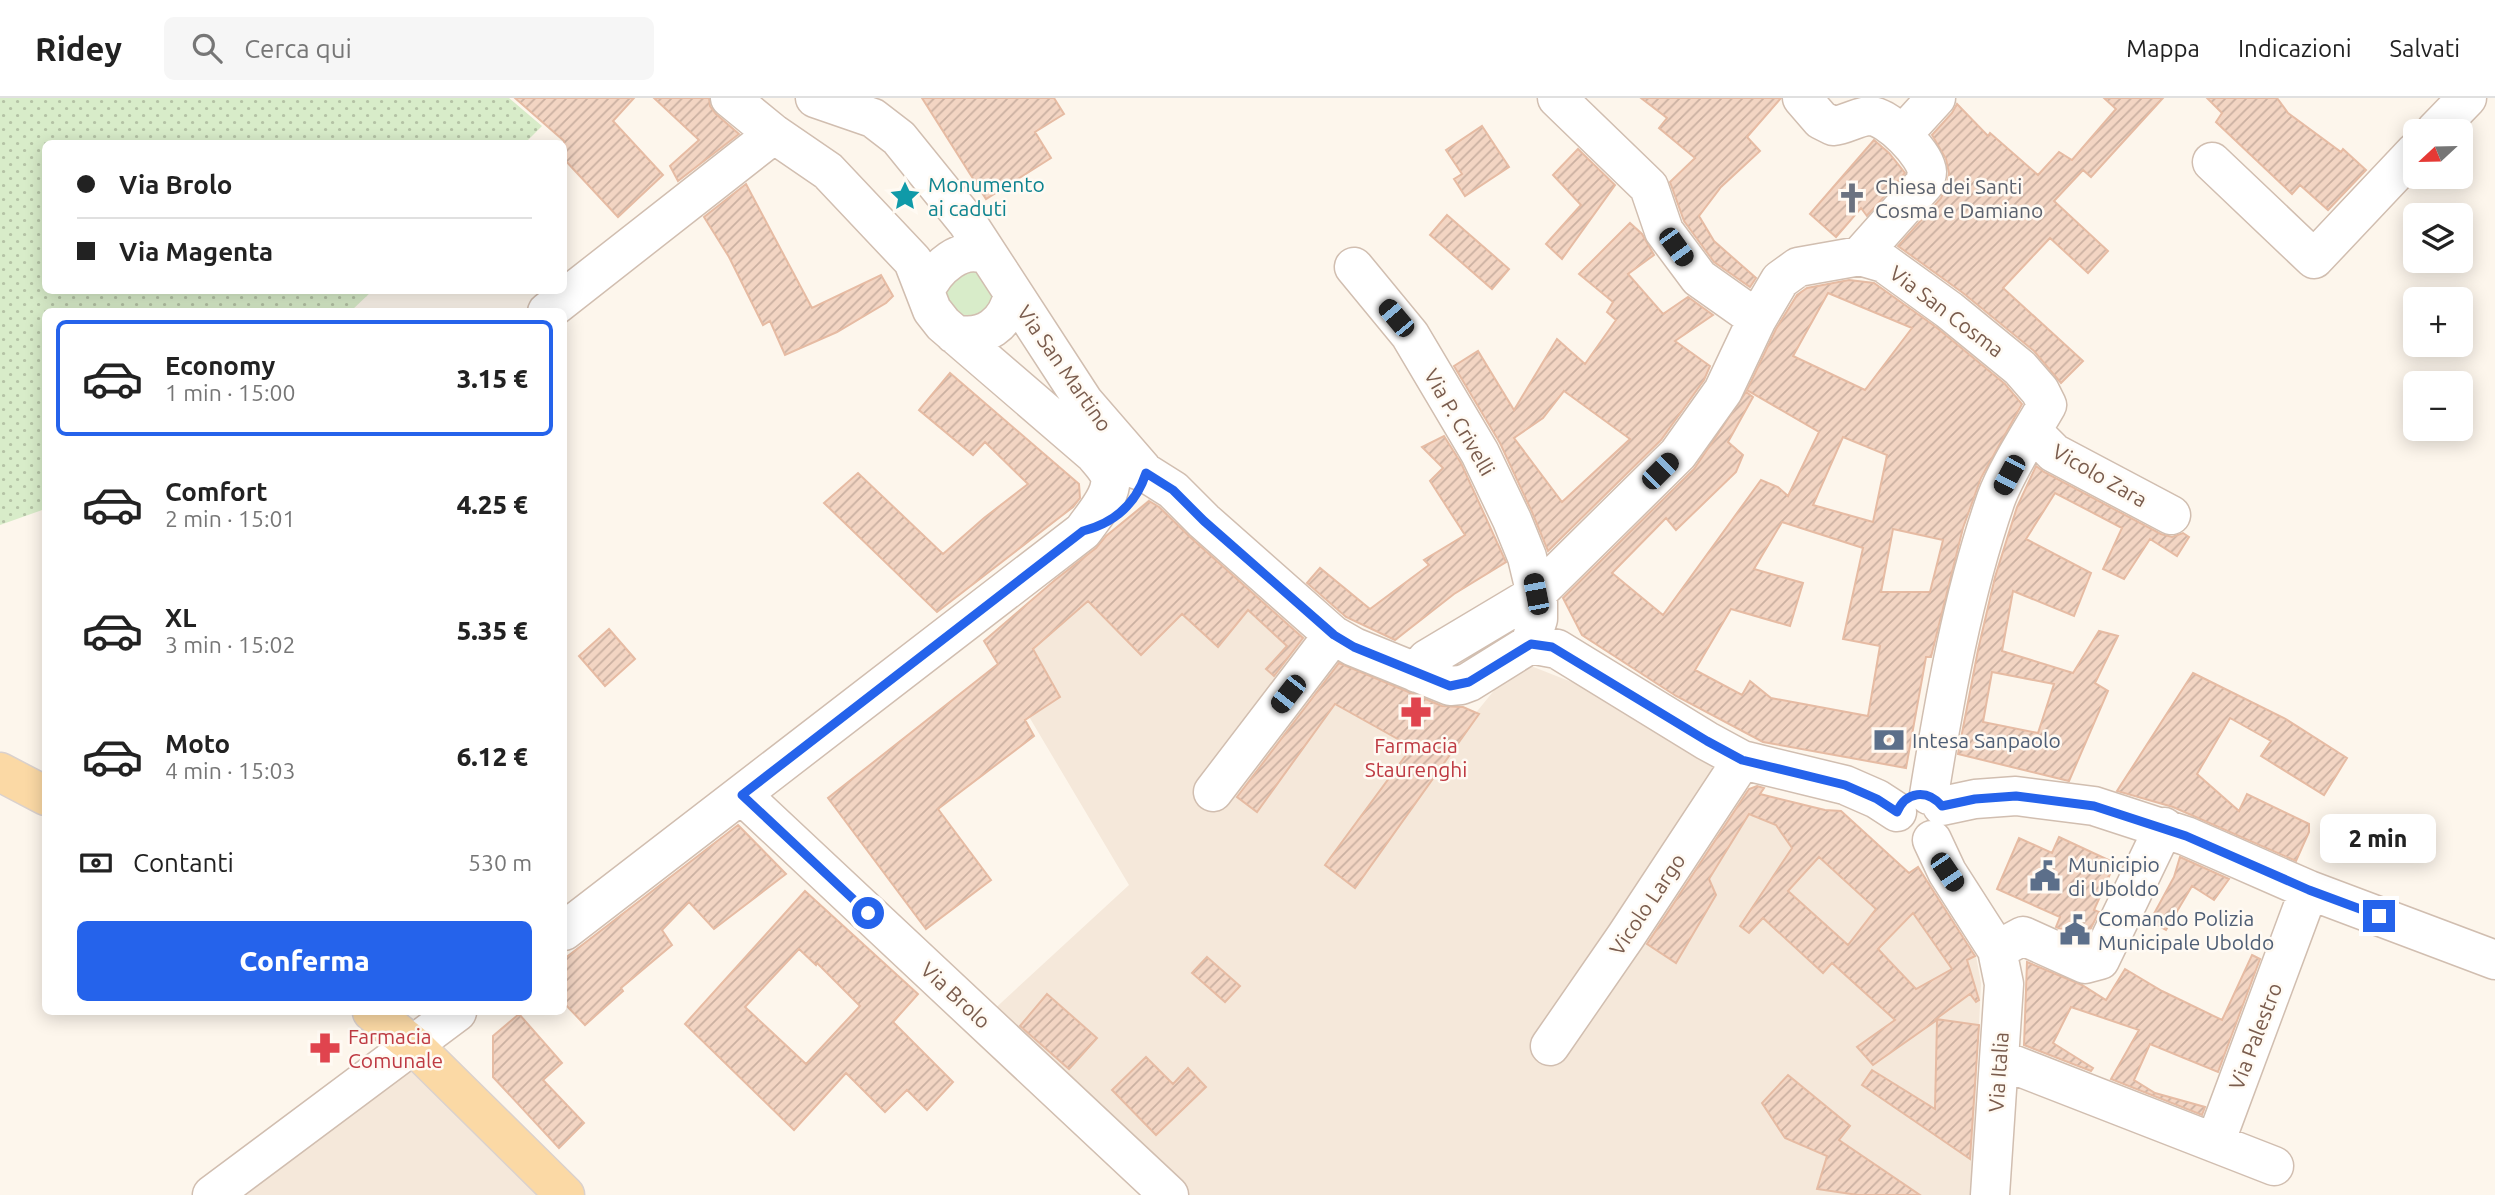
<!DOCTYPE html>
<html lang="it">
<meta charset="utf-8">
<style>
:root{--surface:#fff;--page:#f6f6f6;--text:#222;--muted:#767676;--line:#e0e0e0;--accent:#2563eb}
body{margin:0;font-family:Ubuntu,sans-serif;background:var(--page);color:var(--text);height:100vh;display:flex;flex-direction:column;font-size:26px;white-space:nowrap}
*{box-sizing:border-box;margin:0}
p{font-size:23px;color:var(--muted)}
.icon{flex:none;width:38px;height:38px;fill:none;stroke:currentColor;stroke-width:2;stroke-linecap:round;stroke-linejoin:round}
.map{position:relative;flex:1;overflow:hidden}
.sheet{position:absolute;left:42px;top:210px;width:525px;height:707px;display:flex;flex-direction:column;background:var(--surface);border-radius:10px;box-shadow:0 4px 18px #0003}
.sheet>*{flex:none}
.top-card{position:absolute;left:42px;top:42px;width:525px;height:154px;border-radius:10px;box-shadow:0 4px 18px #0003;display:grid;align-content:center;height:154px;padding:0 35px;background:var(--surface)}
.needle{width:46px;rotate:248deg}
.tools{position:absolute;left:2403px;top:21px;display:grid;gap:14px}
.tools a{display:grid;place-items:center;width:70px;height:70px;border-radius:10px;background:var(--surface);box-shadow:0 4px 18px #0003;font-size:35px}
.end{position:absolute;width:32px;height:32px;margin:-16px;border:9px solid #2563eb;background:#fff;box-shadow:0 0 0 4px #fff}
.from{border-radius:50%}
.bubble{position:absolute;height:49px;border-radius:10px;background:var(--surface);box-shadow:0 4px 18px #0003;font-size:23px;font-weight:800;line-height:49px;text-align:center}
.car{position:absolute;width:21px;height:42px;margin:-21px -10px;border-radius:9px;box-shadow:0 0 5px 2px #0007;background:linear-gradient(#222 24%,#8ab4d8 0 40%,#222 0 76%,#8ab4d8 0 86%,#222 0)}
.top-card b{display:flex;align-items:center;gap:24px;height:66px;font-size:26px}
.top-card b+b{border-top:2px solid var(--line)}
.top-card i{width:18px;height:18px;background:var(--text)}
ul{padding:12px 0 0;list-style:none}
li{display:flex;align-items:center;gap:21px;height:116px;margin:0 14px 10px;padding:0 21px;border:4px solid transparent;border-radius:10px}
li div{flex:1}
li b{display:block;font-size:26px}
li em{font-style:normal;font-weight:800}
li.selected{border-color:var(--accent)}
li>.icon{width:63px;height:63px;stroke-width:1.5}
.pay{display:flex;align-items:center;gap:18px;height:77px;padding:0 35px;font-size:26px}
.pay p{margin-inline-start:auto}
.cta{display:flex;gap:14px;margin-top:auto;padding:14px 35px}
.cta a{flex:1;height:80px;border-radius:10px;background:var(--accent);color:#fff;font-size:28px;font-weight:800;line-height:80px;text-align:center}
header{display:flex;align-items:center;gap:42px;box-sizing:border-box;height:98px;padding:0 35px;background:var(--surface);border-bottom:2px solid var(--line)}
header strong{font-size:33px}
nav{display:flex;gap:38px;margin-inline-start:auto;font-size:24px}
.search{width:490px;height:63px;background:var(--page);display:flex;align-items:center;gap:18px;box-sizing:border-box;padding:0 24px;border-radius:10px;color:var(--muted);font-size:26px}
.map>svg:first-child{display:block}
.residential{fill:#f5e8da}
.grass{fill:#d8ecc9}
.park{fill:url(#park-dots)}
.building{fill:url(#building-hatch);stroke:#e6bba3;stroke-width:2;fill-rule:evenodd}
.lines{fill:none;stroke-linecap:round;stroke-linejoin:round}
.minor-casing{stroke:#d1beb0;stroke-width:41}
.major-casing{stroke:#dad1cd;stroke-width:41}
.minor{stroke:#fff;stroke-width:38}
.major{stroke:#fbd9a5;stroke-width:38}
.route{stroke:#2563eb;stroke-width:9}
.labels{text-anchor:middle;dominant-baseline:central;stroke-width:5;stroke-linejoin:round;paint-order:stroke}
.culture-label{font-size:21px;fill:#0d838f;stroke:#fffaf3;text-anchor:start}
.worship-label{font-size:21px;fill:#5b616d;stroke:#fffaf3;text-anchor:start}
.street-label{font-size:21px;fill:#7a5c4d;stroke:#fffaf3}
.service-label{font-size:21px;fill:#4e5e75;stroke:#fffaf3;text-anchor:start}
.health-label{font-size:21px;fill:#be3a42;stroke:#fffaf3}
</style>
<header>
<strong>Ridey</strong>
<div class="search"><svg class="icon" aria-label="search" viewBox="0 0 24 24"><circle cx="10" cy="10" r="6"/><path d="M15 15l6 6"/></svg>Cerca qui</div>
<nav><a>Mappa</a><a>Indicazioni</a><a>Salvati</a></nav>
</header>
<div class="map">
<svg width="2495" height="1097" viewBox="0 0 2495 1097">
<defs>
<pattern id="park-dots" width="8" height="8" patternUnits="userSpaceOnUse" patternTransform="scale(1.75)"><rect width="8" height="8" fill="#d8ecc9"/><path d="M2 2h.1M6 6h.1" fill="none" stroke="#b4c2a5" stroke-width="1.8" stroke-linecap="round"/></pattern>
<pattern id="building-hatch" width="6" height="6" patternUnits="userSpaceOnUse" patternTransform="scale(1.75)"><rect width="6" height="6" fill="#f3d5c3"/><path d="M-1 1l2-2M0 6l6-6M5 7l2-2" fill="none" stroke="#cab0a1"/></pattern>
</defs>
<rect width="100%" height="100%" fill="#fdf6ec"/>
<path class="residential" d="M 1157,394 L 1324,538 L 1470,622 L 1518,563 L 1592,592 L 1641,617 L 1746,692 L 1825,712 L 1841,713 L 1909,775 L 1918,769 L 1976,858 L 1981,885 L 1971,1097 L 1177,1097 L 989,916 L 1129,787 L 984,543 Z
M 412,960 L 548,1097 L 223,1097 Z"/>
<path class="grass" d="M 976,171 L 994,187 L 990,213 L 966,222 L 946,206 L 945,190 L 948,182 Z"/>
<path class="park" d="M 0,0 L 509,0 L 542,28 L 524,46 L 46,46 L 46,192 L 372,193 L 351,213 L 46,214 L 45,411 L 0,427 Z"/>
<path class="building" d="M 515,0 L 634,0 L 613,23 L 663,77 L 618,119 L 564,61 L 564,43 Z
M 654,0 L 709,0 L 710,8 L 716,16 L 739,36 L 678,83 L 670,68 L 699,42 Z
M 922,0 L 1054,0 L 1064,16 L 1035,34 L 1051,60 L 986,101 Z
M 1641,0 L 1781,0 L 1747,39 L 1760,53 L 1721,89 L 1699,118 L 1714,143 L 1756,180 L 1750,189 L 1714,164 L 1684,123 L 1670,84 L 1695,60 L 1659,30 L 1667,20 Z
M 2104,0 L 2163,0 L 2091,79 L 2083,72 L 2054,103 L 2108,153 L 2088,175 L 2050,140 L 2003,190 L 2083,263 L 2061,285 L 2034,253 L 1963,195 L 1898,148 L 1941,100 L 1947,87 L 1949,75 L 1946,61 L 1932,37 L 1952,15 L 1957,6 L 1988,38 L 1990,35 L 2038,77 L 2059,54 L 2072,62 L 2116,11 Z
M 2207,0 L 2277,0 L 2288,15 L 2341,54 L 2343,51 L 2366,72 L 2328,112 L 2300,87 L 2292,96 L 2216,24 L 2222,15 Z
M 1482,28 L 1509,69 L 1465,98 L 1454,81 L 1462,76 L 1446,52 Z
M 1874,42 L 1889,55 L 1905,75 L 1867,118 L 1861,110 L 1836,139 L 1810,116 Z
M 1578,51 L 1615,87 L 1562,161 L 1546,146 L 1581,107 L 1553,77 Z
M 746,86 L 812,210 L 881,177 L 893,198 L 886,205 L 837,234 L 785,257 L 770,223 L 763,227 L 729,159 L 704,119 Z
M 1447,117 L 1509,171 L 1492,191 L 1430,137 Z
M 1630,125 L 1642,136 L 1654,157 L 1628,176 L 1663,216 L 1688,199 L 1713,217 L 1675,243 L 1710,268 L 1704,282 L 1661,342 L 1548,453 L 1532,414 L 1500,345 L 1454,268 L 1478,253 L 1514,312 L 1557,241 L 1585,266 L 1616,222 L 1607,214 L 1613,204 L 1579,176 ZM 1564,293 L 1630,341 L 1562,404 L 1514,340 L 1543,320 Z
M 1849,182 L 1874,185 L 1936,229 L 2005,286 L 2022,306 L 1981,380 L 1963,430 L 1931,559 L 1926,559 L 1906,670 L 1763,644 L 1676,598 L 1582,537 L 1563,500 L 1694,371 L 1746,294 L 1753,299 L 1728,344 L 1743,357 L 1736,374 L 1676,432 L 1666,420 L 1612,475 L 1663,517 L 1761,382 L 1778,389 L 1788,398 L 1819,334 L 1747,292 L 1776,231 L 1797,197 L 1807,190 ZM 1828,195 L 1912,230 L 1865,292 L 1793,258 ZM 1843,339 L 1887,357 L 1873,424 L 1813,407 ZM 1782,424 L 1863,450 L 1843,541 L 1880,548 L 1868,618 L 1771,600 L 1750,583 L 1742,597 L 1695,572 L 1731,511 L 1790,528 L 1803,485 L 1754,471 ZM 1893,431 L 1943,442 L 1930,494 L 1881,494 Z
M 950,275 L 1079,386 L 1080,400 L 1073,409 L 937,514 L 824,405 L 858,375 L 943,456 L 984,420 L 1028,386 L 985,344 L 973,357 L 919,312 Z
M 1444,338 L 1461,365 L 1506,464 L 1454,496 L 1395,542 L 1346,519 L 1307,485 L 1320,470 L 1370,511 L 1429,467 L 1424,462 L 1465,437 L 1430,383 L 1443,370 L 1422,349 Z
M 2036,368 L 2044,374 L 2161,436 L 2172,439 L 2183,435 L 2189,439 L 2177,458 L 2150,441 L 2124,481 L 2103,471 L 2122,430 L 2055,395 L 2026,441 L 2091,475 L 2074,518 L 2013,493 L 2002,553 L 2073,575 L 2099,533 L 2118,538 L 2095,585 L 2108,593 L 2069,683 L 1958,656 L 1978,552 L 1995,479 L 2017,409 ZM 1992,574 L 2054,586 L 2038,635 L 1983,624 Z
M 1149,403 L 1159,409 L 1190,439 L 1303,540 L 1274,578 L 1266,571 L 1287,548 L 1248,512 L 1218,549 L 1182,516 L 1141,557 L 1088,503 L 1033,551 L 1060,599 L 1025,622 L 1034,638 L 938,711 L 991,782 L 926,831 L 828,700 L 998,566 L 984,543 L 1055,482 L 1096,450 L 1106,438 Z
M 609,531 L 635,561 L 605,588 L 579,558 Z
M 1339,565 L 1442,608 L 1463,609 L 1479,616 L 1355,790 L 1325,767 L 1412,649 L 1335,606 L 1257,714 L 1237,699 Z
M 2193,575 L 2284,620 L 2347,660 L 2324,697 L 2261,658 L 2271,643 L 2230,620 L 2197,676 L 2239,713 L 2247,696 L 2309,726 L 2309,734 L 2296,763 L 2173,709 L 2117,693 Z
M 1757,688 L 1764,690 L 1760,696 L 1825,712 L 1841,713 L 1909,775 L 1918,769 L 1975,858 L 1967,862 L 1979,902 L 1976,904 L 1970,896 L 1936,921 L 1979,927 L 1970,1061 L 1862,987 L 1872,972 L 1935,1011 L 1937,922 L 1873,967 L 1857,949 L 1895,922 L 1832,865 L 1823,875 L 1763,820 L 1749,835 L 1740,828 L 1792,750 L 1776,727 L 1749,716 L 1709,781 L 1716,797 L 1676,865 L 1647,846 L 1749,691 ZM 1819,759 L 1876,811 L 1848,847 L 1788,793 ZM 1913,815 L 1952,871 L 1916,891 L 1878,851 Z
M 738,727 L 786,776 L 714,831 L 689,804 L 662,832 L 672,847 L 621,890 L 623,893 L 585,927 L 564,905 L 564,861 Z
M 2059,739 L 2115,765 L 2094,812 L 2099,814 L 2085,842 L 2056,829 L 2060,819 L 1997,791 L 2019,740 L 2052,755 Z
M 2180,759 L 2229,781 L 2214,802 L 2192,788 L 2166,832 L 2150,823 L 2174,779 Z
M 805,793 L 918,896 L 893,924 L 953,984 L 927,1012 L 907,992 L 885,1014 L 846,975 L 794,1032 L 685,926 ZM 799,851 L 816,867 L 817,865 L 860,908 L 806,966 L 745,909 Z
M 2252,857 L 2260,861 L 2218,974 L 2150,946 L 2134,982 L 2155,995 L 2205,1009 L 2202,1017 L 2111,981 L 2139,932 L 2071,909 L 2053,945 L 2093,970 L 2091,973 L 2024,947 L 2027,864 L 2082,887 L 2106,902 L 2125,871 L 2162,893 L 2222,922 Z
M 1207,859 L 1240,888 L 1225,904 L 1192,875 Z
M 1047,896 L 1097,940 L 1069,971 L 1020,928 Z
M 519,916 L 562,965 L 543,982 L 584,1025 L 559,1050 L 493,979 L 493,938 Z
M 1146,959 L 1173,986 L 1188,970 L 1206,989 L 1156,1037 L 1112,992 Z
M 1788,977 L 1850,1028 L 1839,1042 L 1920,1097 L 1858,1097 L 1817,1091 L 1827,1058 L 1785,1040 L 1762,1005 Z"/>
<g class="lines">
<g class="minor-casing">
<path id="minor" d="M 815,0 L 873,20 L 899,40 L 967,124 L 1084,304 L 1142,371
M 1557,0 L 1649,89 L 1664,133 L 1699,180 L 1757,221
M 1802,0 L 1821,22 L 1833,28 C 1846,27 1858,18 1870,18 C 1888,18 1926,57 1927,74 C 1927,78 1925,81 1925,85 L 1860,158
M 2435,33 L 2467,0
M 1902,37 L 1936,0
M 2212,64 L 2314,161 L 2415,54
M 925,194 C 934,171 963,144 988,158
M 547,214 L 774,36
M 954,236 C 984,243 1007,226 1013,196
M 2032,333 L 2054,355 L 2171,417
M 1094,356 L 1146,375 L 1173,392 L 1204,423 L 1333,537 L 1354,549 L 1450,588 L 1461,587 L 1469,584 L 1530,546 L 1538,521 L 1538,505 L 1527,459 L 1512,422 L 1480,355 L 1410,237 L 1354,169
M 1530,546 L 1557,551 L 1707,643 L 1742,662 L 1845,687 L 1877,701 L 1897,714
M 1417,575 L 1427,561 L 1536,496 L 1678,356 L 1723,293 L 1757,221 L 1780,182 L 1798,169 L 1860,158 L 1884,165 L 1949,212 L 2020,270 L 2040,293 L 2047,307 C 2031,335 2007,371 1996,401 C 1963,496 1945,598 1929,697
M 1213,694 L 1333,537
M 742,697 L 1169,1097
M 1942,708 L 1975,701 L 2016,698 L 2094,708 L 2186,738 L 2309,792 L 2495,862
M 1932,742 L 1947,774 L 1997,852 L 2004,886 L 1990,1097
M 564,833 L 1083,433 C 1093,418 1118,392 1108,374 C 1104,367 1099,362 1094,356 L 943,226 L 932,212 L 913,163 L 828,73 L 774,36 L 730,0
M 1997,852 L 2023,838 L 2085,866 L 2100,862 L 2164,729
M 1550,948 L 1626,838 L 1742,662
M 1999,961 L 2215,1045 L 2309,792
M 2215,1045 L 2274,1068
M 212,1097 L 457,914"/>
</g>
<g class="major-casing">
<path id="major" d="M 0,674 L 46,698
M 372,914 L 413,947 L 565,1097"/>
</g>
<use href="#minor" class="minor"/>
<use href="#major" class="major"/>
</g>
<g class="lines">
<path class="route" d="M 868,815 L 742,697 L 1083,433 C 1114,425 1136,406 1146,375 L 1173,392 L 1204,423 L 1334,537 L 1354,549 L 1450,588 L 1469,584 L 1531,546 L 1552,549 L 1707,643 L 1742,662 L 1845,687 L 1877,701 L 1897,714 C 1906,693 1927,691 1942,708 L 1975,701 L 2016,698 L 2094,708 L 2186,738 L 2309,792 L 2379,818"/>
</g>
<defs>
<g id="sight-bare" transform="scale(2.415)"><path d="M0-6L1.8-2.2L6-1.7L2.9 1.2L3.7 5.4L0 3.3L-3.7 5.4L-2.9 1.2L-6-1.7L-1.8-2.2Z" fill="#0f9aa8" stroke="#fffaf3" stroke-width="2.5" paint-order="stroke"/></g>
<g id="church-bare" transform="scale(2.415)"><path d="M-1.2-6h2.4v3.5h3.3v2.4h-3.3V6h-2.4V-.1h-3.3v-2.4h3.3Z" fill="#6b7280" stroke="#fffaf3" stroke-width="2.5" paint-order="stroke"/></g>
<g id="pharmacy-bare" transform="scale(2.415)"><path d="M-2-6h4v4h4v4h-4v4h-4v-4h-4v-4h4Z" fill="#e0444e" stroke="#fffaf3" stroke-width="2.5" paint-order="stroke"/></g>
<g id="bank-bare" transform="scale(2.415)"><path d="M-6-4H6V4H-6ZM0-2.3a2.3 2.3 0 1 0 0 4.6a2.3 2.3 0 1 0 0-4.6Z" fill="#5c6f8a" stroke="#fffaf3" stroke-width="2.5" paint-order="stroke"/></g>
<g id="civic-bare" transform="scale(2.415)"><path d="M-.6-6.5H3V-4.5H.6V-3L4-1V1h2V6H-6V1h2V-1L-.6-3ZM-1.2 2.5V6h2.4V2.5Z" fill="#5c6f8a" stroke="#fffaf3" stroke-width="2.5" paint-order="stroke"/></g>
</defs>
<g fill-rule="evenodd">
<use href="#sight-bare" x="905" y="98"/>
<use href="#church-bare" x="1852" y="100"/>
<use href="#pharmacy-bare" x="1416" y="614"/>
<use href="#bank-bare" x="1889" y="642"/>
<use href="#civic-bare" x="2045" y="778"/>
<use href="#civic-bare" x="2075" y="832"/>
<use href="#pharmacy-bare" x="325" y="950"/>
</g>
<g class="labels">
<g class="culture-label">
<text x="928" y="86">Monumento<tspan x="928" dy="24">ai caduti</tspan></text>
</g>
<g class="worship-label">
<text x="1875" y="88">Chiesa dei Santi<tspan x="1875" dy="24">Cosma e Damiano</tspan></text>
</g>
<g class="street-label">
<text transform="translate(1947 213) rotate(37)">Via San Cosma</text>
<text transform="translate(1065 270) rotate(55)">Via San Martino</text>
<text transform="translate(1460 324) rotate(60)">Via P. Crivelli</text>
<text transform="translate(2100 377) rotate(30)">Vicolo Zara</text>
<text transform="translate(1647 806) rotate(-56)">Vicolo Largo</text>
<text transform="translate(956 897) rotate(43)">Via Brolo</text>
<text transform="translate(2255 938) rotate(-69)">Via Palestro</text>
<text transform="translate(1998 974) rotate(-86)">Via Italia</text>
</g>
<g class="service-label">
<text x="1912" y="642">Intesa Sanpaolo</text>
<text x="2068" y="766">Municipio<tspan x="2068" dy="24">di Uboldo</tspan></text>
<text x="2098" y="820">Comando Polizia<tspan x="2098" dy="24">Municipale Uboldo</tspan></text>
</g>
<g class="health-label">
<text x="1416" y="647">Farmacia<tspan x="1416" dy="24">Staurenghi</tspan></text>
<text x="348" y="938" text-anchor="start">Farmacia<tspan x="348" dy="24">Comunale</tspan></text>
</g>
</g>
</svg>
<div class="tools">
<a><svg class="needle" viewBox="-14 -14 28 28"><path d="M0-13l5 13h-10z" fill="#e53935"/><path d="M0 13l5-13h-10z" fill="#767676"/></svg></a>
<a><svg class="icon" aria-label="layers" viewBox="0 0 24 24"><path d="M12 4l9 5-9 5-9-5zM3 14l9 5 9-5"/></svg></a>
<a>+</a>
<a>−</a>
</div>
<i class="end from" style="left:868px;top:815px"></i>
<i class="end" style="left:2379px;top:818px"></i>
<div class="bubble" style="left:2320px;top:716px;width:116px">2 min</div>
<i class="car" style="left:1676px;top:149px;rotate:144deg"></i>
<i class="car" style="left:1396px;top:220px;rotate:320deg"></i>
<i class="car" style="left:1660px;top:373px;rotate:45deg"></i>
<i class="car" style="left:2009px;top:377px;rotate:208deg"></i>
<i class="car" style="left:1536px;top:496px;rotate:349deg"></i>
<i class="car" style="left:1288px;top:596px;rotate:218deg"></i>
<i class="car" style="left:1947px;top:774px;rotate:146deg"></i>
<div class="top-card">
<b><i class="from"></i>Via Brolo</b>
<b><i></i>Via Magenta</b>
</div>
<section class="sheet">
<ul>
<li class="selected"><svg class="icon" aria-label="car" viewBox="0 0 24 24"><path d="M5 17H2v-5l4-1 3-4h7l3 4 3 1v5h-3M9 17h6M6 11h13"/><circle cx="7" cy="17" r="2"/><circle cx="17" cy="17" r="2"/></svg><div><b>Economy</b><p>1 min · 15:00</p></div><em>3.15 €</em></li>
<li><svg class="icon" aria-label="car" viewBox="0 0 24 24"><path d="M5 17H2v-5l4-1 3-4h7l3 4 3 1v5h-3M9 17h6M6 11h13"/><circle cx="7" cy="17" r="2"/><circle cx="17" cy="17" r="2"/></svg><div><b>Comfort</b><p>2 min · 15:01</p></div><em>4.25 €</em></li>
<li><svg class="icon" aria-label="car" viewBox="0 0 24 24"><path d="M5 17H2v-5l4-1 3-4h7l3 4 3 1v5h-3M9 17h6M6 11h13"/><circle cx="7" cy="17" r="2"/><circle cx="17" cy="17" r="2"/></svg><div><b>XL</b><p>3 min · 15:02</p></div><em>5.35 €</em></li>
<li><svg class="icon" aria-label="car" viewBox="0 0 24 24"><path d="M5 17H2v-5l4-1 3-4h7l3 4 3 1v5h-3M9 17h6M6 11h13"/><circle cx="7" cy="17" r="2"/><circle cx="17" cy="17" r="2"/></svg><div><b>Moto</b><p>4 min · 15:03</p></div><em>6.12 €</em></li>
</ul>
<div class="pay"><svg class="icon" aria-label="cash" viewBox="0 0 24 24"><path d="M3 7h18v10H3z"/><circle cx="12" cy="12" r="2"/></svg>Contanti<p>530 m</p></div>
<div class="cta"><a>Conferma</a></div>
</section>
</div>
